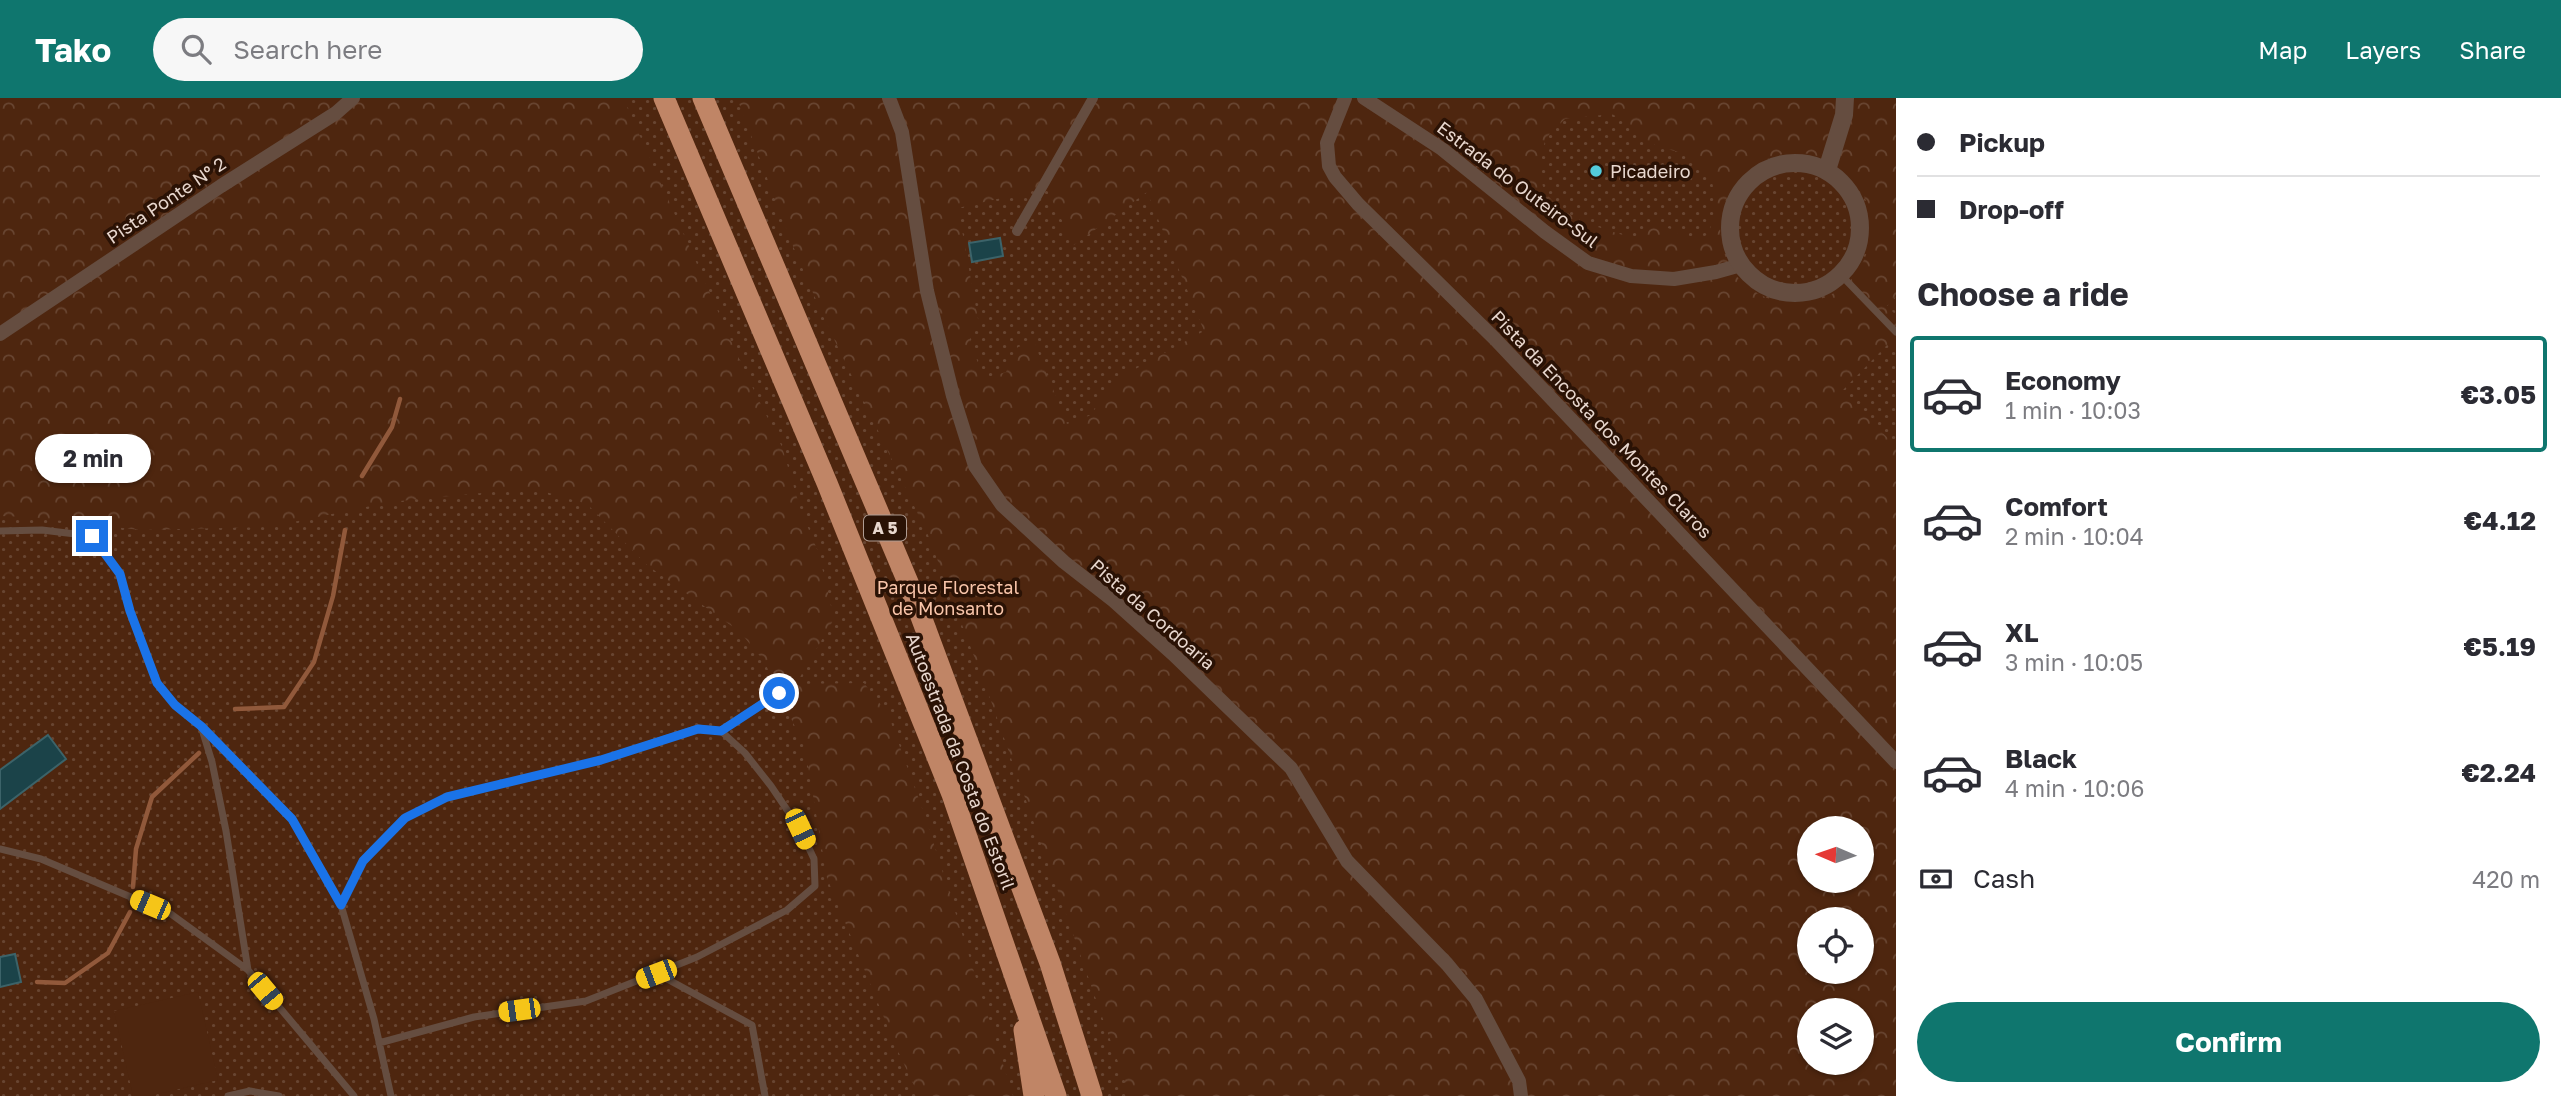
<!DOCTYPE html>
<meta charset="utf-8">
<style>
:root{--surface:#fff;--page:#f7f7f7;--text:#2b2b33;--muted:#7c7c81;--line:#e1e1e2;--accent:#0f766e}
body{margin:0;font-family:"Golos Text",sans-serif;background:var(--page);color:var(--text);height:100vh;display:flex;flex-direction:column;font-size:26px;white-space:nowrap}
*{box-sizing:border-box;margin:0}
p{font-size:23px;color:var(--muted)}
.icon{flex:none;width:38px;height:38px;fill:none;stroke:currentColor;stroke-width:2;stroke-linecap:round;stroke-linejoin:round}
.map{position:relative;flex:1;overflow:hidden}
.side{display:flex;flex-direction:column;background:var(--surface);width:665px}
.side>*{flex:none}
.hud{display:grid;align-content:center;height:154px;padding:0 21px;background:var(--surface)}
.needle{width:46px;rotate:272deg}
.tools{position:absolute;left:1797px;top:718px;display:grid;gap:14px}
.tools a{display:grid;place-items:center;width:77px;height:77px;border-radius:50%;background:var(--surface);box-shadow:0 2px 5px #0004;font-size:35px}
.end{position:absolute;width:32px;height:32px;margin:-16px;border:9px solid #1a73e8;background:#fff;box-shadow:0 0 0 4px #fff}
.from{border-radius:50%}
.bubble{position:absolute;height:49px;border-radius:24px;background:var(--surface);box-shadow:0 2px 5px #0004;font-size:23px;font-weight:700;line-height:49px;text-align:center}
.car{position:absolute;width:21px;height:42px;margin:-21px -10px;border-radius:9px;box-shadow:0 0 5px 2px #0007;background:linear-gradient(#f5c518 24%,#345 0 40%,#f5c518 0 76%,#345 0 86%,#f5c518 0)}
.hud b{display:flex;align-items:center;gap:24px;height:66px;font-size:26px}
.hud b+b{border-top:2px solid var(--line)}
.hud i{width:18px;height:18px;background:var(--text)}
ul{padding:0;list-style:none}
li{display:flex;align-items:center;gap:21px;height:116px;margin:0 14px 10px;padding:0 7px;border:4px solid transparent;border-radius:7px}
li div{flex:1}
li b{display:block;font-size:26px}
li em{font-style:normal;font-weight:700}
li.current{border-color:var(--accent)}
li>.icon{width:63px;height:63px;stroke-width:1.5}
h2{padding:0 21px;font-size:32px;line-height:84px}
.pay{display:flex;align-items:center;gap:18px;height:77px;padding:0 21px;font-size:26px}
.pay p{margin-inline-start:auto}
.action{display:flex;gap:14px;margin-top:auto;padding:14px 21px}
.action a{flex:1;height:80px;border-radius:42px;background:var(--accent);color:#fff;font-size:28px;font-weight:700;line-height:80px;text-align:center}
header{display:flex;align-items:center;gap:42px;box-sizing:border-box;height:98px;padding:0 35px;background:var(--accent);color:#fff}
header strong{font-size:33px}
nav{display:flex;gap:38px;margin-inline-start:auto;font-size:24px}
.search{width:490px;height:63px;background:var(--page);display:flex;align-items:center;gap:18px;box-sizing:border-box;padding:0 24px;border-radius:38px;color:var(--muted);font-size:26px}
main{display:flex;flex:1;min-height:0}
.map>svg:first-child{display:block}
.grass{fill:url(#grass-dots);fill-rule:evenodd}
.forest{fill:url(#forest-crowns);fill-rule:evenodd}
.pitch{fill:#4e260f}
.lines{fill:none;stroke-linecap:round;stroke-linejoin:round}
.stream{stroke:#91593b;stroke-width:4.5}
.building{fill:#1b4349;stroke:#3c6369;stroke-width:2}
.service{stroke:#654d40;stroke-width:7}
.pedestrian{stroke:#654d40;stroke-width:10}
.minor{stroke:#654d40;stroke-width:14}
.tertiary{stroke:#654d40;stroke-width:18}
.motorway{stroke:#c08566;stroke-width:21}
.route{stroke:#1a73e8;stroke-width:9}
.poi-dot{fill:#53cbdb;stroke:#2a1205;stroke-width:2.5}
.labels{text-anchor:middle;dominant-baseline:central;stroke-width:7;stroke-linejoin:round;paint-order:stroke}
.shield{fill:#2a1205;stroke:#af9c92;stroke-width:2}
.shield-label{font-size:16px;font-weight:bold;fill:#e8d7ce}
.poi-label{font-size:18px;fill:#e8d7ce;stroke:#2a1205;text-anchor:start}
.street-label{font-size:18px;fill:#e8d7ce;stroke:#2a1205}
.park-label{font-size:18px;fill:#f9c5aa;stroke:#2a1205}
</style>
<header>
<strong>Tako</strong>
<div class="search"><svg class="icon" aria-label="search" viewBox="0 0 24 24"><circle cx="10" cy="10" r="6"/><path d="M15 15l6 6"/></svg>Search here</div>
<nav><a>Map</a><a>Layers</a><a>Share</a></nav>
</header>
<main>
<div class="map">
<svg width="1896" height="998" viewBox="0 0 1896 998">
<defs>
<pattern id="grass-dots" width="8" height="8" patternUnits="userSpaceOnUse" patternTransform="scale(1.75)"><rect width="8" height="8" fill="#4e260f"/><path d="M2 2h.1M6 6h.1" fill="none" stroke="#684531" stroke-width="1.8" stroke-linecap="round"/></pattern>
<pattern id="forest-crowns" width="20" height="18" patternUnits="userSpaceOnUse" patternTransform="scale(1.75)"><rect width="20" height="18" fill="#4e260f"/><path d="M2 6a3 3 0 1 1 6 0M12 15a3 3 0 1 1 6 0" fill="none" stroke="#684531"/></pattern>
</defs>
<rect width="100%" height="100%" fill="#341b0e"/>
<path class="grass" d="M 0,0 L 1896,0 L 1896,998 L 0,998 ZM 1810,730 L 1862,730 L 1862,782 L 1810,782 ZM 1810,821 L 1862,821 L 1862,873 L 1810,873 ZM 1810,912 L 1862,912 L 1862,964 L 1810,964 Z"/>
<path class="forest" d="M 0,0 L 623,0 L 745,274 L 782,349 L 801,413 L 819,456 L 834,521 L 796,586 L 864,585 L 888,616 L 926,721 L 1013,998 L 919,998 L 896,949 L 827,780 L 805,650 L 764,563 L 740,534 L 647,467 L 587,406 L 532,390 L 390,404 L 269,429 L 140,432 L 29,419 L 0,418 Z
M 737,0 L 1896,0 L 1896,198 L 1887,208 L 1896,217 L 1896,251 L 1889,245 L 1841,294 L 1892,344 L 1896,340 L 1896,998 L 1130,998 L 991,603 L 928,437 L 822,216 L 790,141 ZM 1612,16 L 1624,23 L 1638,38 L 1657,48 L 1692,58 L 1712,81 L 1716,112 L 1708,137 L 1689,142 L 1671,131 L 1653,126 L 1634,140 C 1596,129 1531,113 1541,62 C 1543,56 1543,47 1546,41 C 1550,34 1559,27 1565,21 ZM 1796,54 C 1811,56 1825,59 1837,66 C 1869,86 1880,132 1862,166 C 1840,208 1784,217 1748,189 C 1728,174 1717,146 1721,122 C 1726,81 1756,58 1796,54 ZM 1046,90 L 1074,147 L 1147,94 L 1204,233 L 1112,284 L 1091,317 L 1067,326 L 1034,244 L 1018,249 L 1006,274 L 983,281 L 968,234 L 980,232 L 958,110 ZM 1810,730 L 1862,730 L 1862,782 L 1810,782 ZM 1810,821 L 1862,821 L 1862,873 L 1810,873 ZM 1810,912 L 1862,912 L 1862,964 L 1810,964 Z"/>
<path class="pitch" d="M 198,894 L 218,982 L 149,998 L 133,998 L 114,913 Z"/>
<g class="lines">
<path class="stream" d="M 362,378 L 392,329 L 400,301
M 235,611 L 284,609 L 314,564 L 333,498 L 345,432
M 133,789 L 136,751 L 152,699 L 199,655
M 37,884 L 65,885 L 108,855 L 130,814"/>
</g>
<path class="building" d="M 1000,140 L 1003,158 L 972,164 L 969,145 Z
M 48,637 L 66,661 L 0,711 L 0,672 Z
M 15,856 L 21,884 L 0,889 L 0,859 Z"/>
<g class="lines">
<path class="service" d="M 1841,177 L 1896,234
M 0,433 L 42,432 L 92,438 L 120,476 L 130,514 L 157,585 L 175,607 L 201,628 L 212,664 L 226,733 L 248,872 L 354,998
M 204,631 L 292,721 L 341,807 L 374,921 L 391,998
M 721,633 L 792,585
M 0,751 L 41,761 L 171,816 L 248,872
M 341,807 L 363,763 L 405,720 L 447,699 L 601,662 L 698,630 L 721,633 L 745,655 L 771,688 L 800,731 L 814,761 L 815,788 L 787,812 L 697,859 L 586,903 L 474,919 L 379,945
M 656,875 L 752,927 L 765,998
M 228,998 L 250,993 L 279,998"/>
<path class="pedestrian" d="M 1017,133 L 1093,0"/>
<path class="minor" d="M 889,0 L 902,34 L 927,193 L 953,298 L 975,368 L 1002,407 L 1064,464 L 1114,503 L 1173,556 L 1291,670 L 1347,763 L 1447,866 L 1476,901 L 1519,983 L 1521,998
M 1345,0 L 1327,45 L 1329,68 L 1335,79 L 1358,106 L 1495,241 L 1896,664
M 1364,0 L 1442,51 L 1545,134 L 1588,165 L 1631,178 L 1674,181 L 1716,174 L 1741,167
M 0,236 L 221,88 L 336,15 L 353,0"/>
<path class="tertiary" d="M1730 130a65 65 0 1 1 130 0a65 65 0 1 1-130 0Z
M 1827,72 L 1844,17 L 1845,0"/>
<path class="motorway" d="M 664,0 L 827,385 L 952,696 L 1056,998
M 703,0 L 910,489 L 1050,865 L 1092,998
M 1024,932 L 1034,998"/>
</g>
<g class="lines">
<path class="route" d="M 92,438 L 120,476 L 130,513 L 157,585 L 175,607 L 201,628 L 292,721 L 341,807 L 363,763 L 405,720 L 447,699 L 601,662 L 698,631 L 721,633 L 779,595"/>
</g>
<circle class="poi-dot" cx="1596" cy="73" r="7"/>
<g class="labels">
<rect class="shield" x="864" y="417.5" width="42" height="25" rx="5"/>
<g class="shield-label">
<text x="885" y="430">A 5</text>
</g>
<g class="poi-label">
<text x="1610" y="73">Picadeiro</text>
</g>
<g class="street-label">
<text transform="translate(1518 86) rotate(37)">Estrada do Outeiro-Sul</text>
<text transform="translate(166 102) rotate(-34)">Pista Ponte Nº 2</text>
<text transform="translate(1602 326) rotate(46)">Pista da Encosta dos Montes Claros</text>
<text transform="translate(1153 516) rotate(41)">Pista da Cordoaria</text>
<text transform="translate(961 663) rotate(69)">Autoestrada da Costa do Estoril</text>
</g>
<g class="park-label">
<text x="948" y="489">Parque Florestal<tspan x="948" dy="21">de Monsanto</tspan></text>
</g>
</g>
</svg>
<div class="tools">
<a><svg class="needle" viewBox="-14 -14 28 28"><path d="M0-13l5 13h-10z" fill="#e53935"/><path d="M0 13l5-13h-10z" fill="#7c7c81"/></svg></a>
<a><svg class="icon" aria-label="locate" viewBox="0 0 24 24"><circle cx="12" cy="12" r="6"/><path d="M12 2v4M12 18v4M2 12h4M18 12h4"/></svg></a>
<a><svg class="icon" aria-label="layers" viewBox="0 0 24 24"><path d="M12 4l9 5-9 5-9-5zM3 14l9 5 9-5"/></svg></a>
</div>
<i class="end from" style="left:779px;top:595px"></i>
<i class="end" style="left:92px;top:438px"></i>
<div class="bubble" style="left:35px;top:336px;width:116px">2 min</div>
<i class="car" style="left:800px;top:731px;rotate:155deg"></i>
<i class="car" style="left:150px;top:807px;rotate:293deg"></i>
<i class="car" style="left:656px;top:876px;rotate:249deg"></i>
<i class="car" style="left:265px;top:893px;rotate:140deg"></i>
<i class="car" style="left:519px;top:912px;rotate:262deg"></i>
</div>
<section class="side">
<div class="hud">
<b><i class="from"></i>Pickup</b>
<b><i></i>Drop-off</b>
</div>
<h2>Choose a ride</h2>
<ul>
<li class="current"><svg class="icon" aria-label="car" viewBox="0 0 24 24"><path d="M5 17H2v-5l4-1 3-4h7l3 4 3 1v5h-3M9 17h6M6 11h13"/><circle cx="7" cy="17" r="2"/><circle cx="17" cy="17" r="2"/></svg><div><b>Economy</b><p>1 min · 10:03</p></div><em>€3.05</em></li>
<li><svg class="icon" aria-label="car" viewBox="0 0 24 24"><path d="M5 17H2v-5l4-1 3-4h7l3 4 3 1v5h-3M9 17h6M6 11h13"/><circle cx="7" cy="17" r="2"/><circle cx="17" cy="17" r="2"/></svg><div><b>Comfort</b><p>2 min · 10:04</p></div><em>€4.12</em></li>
<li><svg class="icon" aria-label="car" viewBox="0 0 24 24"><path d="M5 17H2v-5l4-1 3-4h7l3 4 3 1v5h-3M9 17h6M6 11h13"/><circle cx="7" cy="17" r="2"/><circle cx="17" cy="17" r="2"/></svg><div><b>XL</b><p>3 min · 10:05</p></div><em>€5.19</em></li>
<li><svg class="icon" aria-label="car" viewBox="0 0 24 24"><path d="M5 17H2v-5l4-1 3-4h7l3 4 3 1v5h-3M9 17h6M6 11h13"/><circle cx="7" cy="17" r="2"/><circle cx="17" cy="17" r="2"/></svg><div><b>Black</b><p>4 min · 10:06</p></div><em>€2.24</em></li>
</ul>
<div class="pay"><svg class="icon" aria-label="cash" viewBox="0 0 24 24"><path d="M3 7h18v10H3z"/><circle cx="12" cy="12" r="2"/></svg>Cash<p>420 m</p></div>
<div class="action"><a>Confirm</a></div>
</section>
</main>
